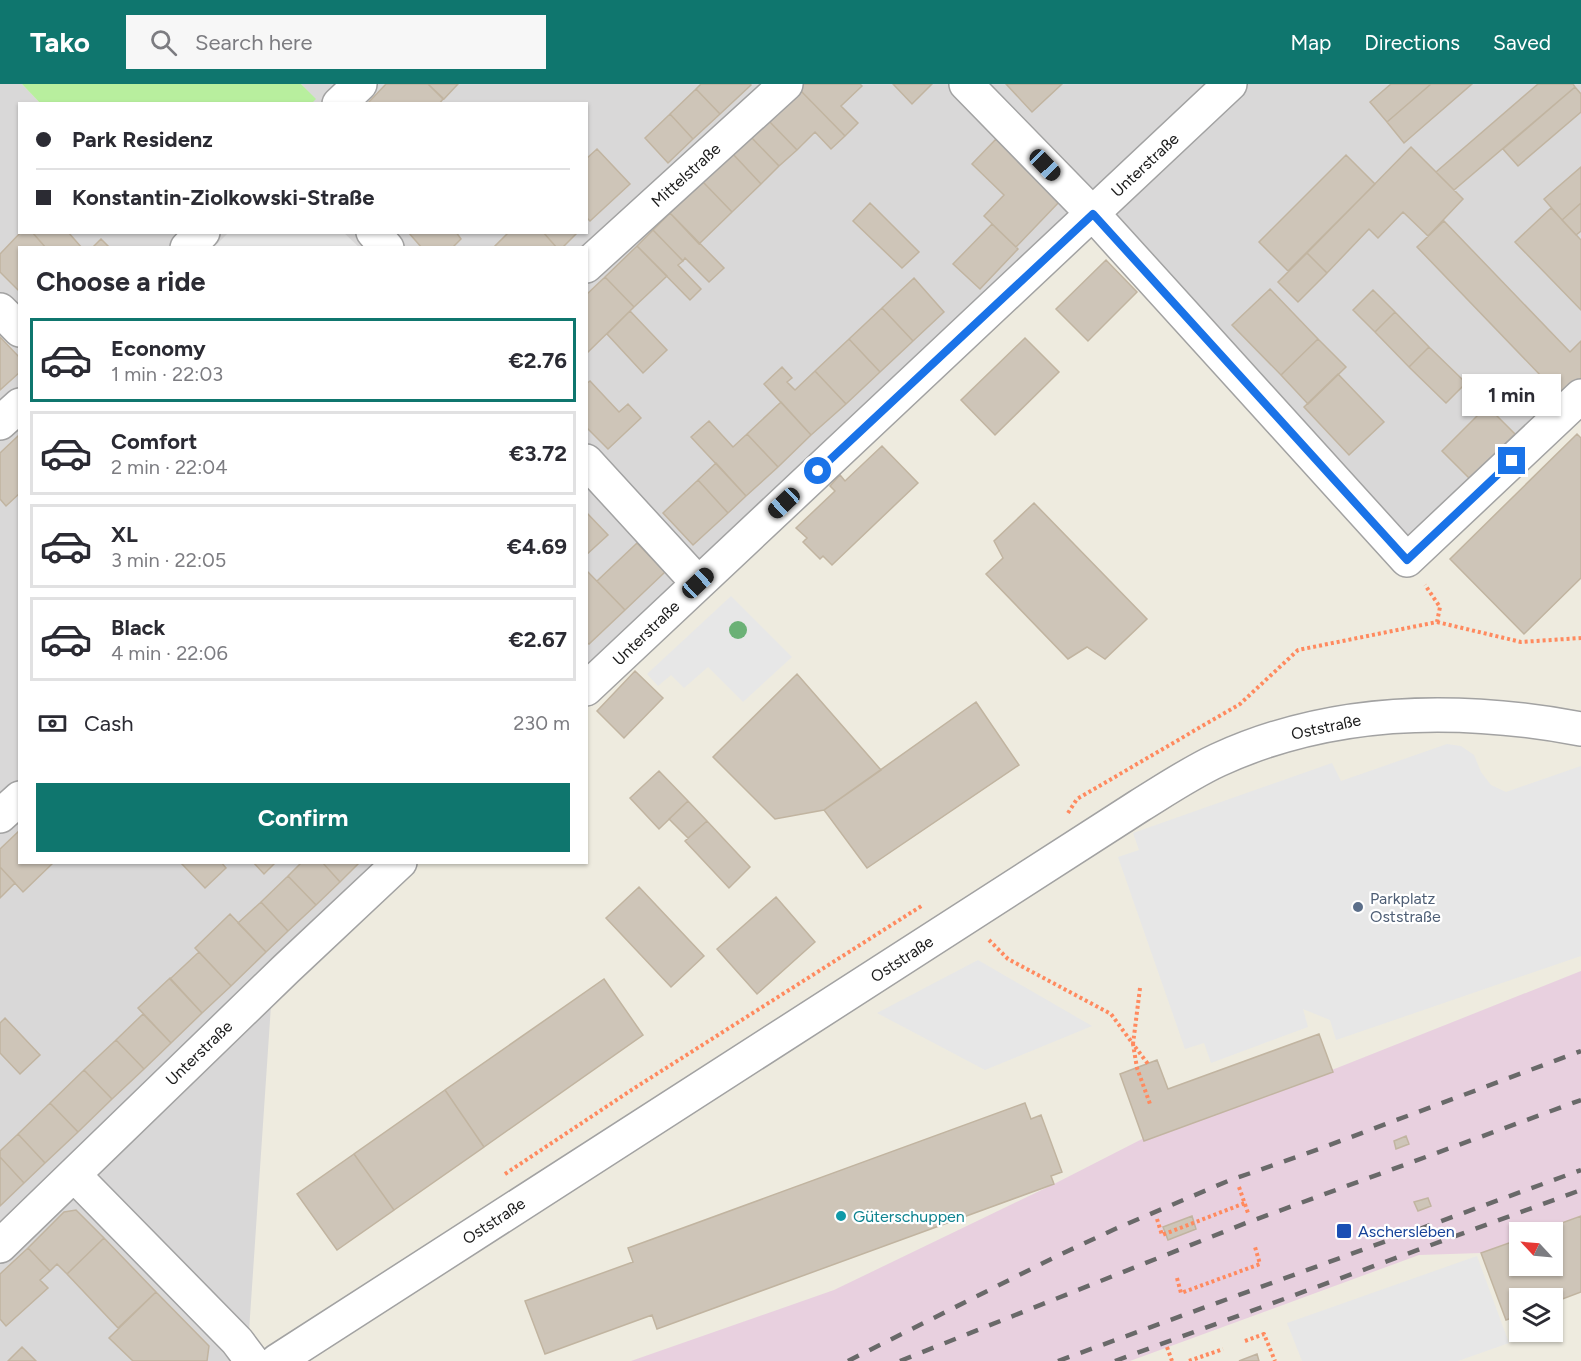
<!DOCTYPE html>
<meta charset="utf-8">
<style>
:root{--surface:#fff;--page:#f7f7f7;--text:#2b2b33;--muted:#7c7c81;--line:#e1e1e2;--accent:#0f766e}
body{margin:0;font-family:Figtree,sans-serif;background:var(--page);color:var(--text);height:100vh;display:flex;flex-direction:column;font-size:22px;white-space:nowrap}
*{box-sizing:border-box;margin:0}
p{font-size:20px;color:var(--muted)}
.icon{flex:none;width:33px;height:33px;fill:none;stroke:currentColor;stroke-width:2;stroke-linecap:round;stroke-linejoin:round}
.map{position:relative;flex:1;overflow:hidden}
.drawer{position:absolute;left:18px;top:162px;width:570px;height:618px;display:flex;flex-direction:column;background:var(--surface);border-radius:0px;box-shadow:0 2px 4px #0004}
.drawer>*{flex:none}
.hud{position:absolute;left:18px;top:18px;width:570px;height:132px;border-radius:0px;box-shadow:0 2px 4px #0004;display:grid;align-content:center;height:132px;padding:0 18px;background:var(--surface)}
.needle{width:39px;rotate:296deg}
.controls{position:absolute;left:1509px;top:1138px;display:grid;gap:12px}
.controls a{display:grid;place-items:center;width:54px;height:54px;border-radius:0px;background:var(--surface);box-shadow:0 2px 4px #0004;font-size:30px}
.end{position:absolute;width:27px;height:27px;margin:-14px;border:8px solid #1a73e8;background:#fff;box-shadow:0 0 0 3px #fff}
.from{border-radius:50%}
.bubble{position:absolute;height:42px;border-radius:0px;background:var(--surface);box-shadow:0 2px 4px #0004;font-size:20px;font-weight:700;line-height:42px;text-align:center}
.car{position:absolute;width:18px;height:36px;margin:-18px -9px;border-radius:8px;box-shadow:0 0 4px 2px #0007;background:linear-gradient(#222 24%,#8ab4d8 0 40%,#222 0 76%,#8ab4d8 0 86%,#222 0)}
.hud b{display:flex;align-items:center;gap:21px;height:57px;font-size:22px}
.hud b+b{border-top:2px solid var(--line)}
.hud i{width:15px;height:15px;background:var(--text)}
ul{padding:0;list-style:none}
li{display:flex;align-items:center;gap:18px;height:84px;margin:0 12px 9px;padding:0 6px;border:3px solid var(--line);border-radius:0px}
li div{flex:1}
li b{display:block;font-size:22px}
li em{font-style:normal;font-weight:700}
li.current{border-color:var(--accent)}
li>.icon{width:54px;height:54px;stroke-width:1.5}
h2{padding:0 18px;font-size:27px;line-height:72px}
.pay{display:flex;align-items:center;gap:15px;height:66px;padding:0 18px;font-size:22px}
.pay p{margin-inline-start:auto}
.cta{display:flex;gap:12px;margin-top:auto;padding:12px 18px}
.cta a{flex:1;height:69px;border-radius:0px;background:var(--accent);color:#fff;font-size:24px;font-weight:700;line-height:69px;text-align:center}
header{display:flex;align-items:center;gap:36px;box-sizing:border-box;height:84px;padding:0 30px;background:var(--accent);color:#fff}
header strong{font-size:28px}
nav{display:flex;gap:33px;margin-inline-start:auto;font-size:21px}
.search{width:420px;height:54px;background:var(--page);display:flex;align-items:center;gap:15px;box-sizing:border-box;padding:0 21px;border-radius:0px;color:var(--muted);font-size:22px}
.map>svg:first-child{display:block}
.residential{fill:#d9d8d8}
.industrial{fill:#e8d0df}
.grass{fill:#b8ef9e}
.parking{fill:#e7e7e7}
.building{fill:#cec5b8;stroke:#c1b4a0;stroke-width:1.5}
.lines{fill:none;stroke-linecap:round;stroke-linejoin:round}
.minor-casing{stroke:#a2a2a2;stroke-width:36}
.path{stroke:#ff8a5f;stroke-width:4;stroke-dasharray:3 3;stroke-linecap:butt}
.minor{stroke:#fff;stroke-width:33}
.rail{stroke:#696969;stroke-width:4.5;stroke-dasharray:12 12;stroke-linecap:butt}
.tree{fill:#6bb176}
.route{stroke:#1a73e8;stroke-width:8}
.service-dot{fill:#5c6f8a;stroke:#fff;stroke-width:2}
.culture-dot{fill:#0f9aa8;stroke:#fff;stroke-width:2}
.transit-dot{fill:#1a4fb4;stroke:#fff;stroke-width:2}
.labels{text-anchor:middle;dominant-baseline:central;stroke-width:4.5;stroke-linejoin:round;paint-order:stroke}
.street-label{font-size:16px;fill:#1b1b1b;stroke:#fff}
.service-label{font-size:16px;fill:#4e5e75;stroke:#fff;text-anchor:start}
.culture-label{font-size:16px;fill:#0d838f;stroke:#fff;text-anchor:start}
.transit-label{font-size:16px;fill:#164399;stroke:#fff;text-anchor:start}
</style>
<header>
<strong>Tako</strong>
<div class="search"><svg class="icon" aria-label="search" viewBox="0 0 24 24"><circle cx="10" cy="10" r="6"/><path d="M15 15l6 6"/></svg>Search here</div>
<nav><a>Map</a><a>Directions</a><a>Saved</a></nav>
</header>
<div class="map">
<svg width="1581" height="1277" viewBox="0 0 1581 1277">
<rect width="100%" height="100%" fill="#eeebdf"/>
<path class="residential" d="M 0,0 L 22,0 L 40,19 L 20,20 L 20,148 L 163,150 L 586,148 L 586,20 L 311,19 L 315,15 L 301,0 L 1581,0 L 1581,312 L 1407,476 L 1077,137 L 587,583 L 586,164 L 20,164 L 20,778 L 379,779 L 274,877 L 247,1277 L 0,1277 Z"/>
<path class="industrial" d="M 1581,887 L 1581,1132 L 1534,1149 L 1520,1149 L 1519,1155 L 1481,1169 L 1419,1171 L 1130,1277 L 631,1277 L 834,1206 L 1054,1100 L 1146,1053 L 1337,984 Z"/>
<path class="grass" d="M 22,0 L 301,0 L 316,15 L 311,20 L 40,19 Z"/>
<path class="parking" d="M 229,148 L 344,149 L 359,163 L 214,163 Z
M 731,512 L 792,573 L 743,618 L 708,583 L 684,604 L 671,591 L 658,602 L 647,590 Z
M 1447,660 L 1461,662 L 1474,671 L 1481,688 L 1491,701 L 1506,708 L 1581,682 L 1581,872 L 1336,956 L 1330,936 L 1303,925 L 1308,943 L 1211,979 L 1204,959 L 1185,965 L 1118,773 L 1139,766 L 1133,749 L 1332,679 L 1341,697 Z
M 978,876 L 1092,942 L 985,986 L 877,929 Z
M 1477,1172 L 1509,1259 L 1458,1277 L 1302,1277 L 1287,1239 Z"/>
<path class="building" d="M 386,0 L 428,0 L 443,15 L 439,20 L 367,20 Z
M 428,0 L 458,0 L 444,15 Z
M 701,0 L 750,0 L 751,1 L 720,30 L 696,5 Z
M 803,0 L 860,0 L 862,2 L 841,22 L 858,39 L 845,52 L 799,5 Z
M 893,0 L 932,0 L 912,20 Z
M 1006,0 L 1062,0 L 1032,28 Z
M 1391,0 L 1431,0 L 1387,38 L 1370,18 Z
M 1431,0 L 1472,0 L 1404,59 L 1387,38 Z
M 1538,0 L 1573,0 L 1575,3 L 1454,106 L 1436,88 Z
M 1575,3 L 1581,10 L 1581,28 L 1518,82 L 1503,65 Z
M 696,5 L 720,30 L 693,55 L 670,30 Z
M 799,5 L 845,52 L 831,65 L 815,48 L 797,66 L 767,35 Z
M 670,30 L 693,55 L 668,79 L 645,54 Z
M 767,35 L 797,66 L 779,82 L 750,52 Z
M 750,52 L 779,82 L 761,100 L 732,69 Z
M 996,55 L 1060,117 L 1016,163 L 984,132 L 1004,111 L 972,80 Z
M 1411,63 L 1463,115 L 1428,152 L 1403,128 L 1378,154 L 1369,145 L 1327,189 L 1307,169 Z
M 597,65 L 630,100 L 590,137 L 586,133 L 586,75 Z
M 732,69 L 761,100 L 732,128 L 703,98 Z
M 1346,71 L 1375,100 L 1288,187 L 1259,158 Z
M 1581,83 L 1581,119 L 1562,136 L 1544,115 Z
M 703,98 L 732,128 L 699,160 L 670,129 Z
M 870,119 L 919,168 L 902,184 L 853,137 Z
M 1581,119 L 1581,147 L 1576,151 L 1562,136 Z
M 1551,124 L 1581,156 L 1581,226 L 1515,158 Z
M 670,129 L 724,184 L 709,198 L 685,174 L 683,177 L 653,146 Z
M 1444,137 L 1570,268 L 1581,257 L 1581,294 L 1538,336 L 1518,316 L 1542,293 L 1417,163 Z
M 992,140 L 1018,165 L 980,205 L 953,180 Z
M 653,146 L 683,177 L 678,181 L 701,205 L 690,216 L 637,162 Z
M 21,148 L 32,148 L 46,164 L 20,164 L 20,208 L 0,188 L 0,170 Z
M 32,148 L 68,148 L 82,164 L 46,164 Z
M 408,148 L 456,148 L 461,155 L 452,164 L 422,164 Z
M 509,148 L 543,148 L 557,164 L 496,164 L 495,162 Z
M 543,148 L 578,148 L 562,164 L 557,164 Z
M 101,155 L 110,164 L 92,164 Z
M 637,162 L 667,192 L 634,223 L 605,193 Z
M 1307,169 L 1327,189 L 1298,218 L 1278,198 Z
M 1106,176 L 1137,208 L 1088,257 L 1056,225 Z
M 605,193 L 634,223 L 586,270 L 586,211 Z
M 914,194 L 944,228 L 913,257 L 882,224 Z
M 1270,205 L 1318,255 L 1281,291 L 1232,241 Z
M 1373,206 L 1395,228 L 1375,248 L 1353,226 Z
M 882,224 L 913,257 L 880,288 L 849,255 Z
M 630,227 L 667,266 L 643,289 L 607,250 Z
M 1395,228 L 1429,263 L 1409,283 L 1375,248 Z
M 0,253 L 20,274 L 20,288 L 0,306 Z
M 1025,254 L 1059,288 L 995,351 L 961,316 Z
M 849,255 L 880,288 L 846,320 L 815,287 Z
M 1318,255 L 1346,283 L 1308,320 L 1281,291 Z
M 1429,263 L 1466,299 L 1446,319 L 1409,283 Z
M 782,283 L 792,294 L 787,298 L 795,306 L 815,287 L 846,320 L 811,351 L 764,300 Z
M 1338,290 L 1384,338 L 1349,371 L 1304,323 Z
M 590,297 L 619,328 L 628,320 L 641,334 L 608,365 L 586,343 L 586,300 Z
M 781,318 L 811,351 L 778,383 L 747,350 Z
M 1487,322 L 1515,350 L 1471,396 L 1442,367 Z
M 709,337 L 733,363 L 747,350 L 778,383 L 746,412 L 691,353 Z
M 1577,350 L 1581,354 L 1581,494 L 1524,550 L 1450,475 Z
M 18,352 L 20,354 L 20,409 L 6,422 L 0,415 L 0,369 Z
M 882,362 L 918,399 L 832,481 L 823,472 L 820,475 L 803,458 L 807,454 L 796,444 L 835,407 L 830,402 L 840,391 L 845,397 Z
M 716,379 L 746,412 L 728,429 L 698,396 Z
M 698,396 L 728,429 L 693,461 L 663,429 Z
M 1034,419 L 1147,535 L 1105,575 L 1087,563 L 1068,575 L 986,490 L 1003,474 L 994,457 Z
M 586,428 L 608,451 L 586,471 Z
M 637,459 L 665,488 L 625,526 L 597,497 Z
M 586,486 L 625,526 L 589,560 L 586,558 Z
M 635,587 L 663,614 L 624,654 L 597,627 Z
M 797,590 L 881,686 L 824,726 L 775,735 L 713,673 Z
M 976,618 L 1019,681 L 867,784 L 824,726 Z
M 659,687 L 688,717 L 659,745 L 630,714 Z
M 688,717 L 707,737 L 688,754 L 669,735 Z
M 707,737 L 750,783 L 729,804 L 685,757 Z
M 20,746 L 20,778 L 54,778 L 23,808 L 0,783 L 0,765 Z
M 180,778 L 221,778 L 226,784 L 205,804 Z
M 253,778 L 276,778 L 264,790 Z
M 302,778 L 322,778 L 340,798 L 316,821 L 288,792 Z
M 322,778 L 360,778 L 340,798 Z
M 0,783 L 15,799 L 0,814 Z
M 288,792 L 316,821 L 288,847 L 261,818 Z
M 639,803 L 704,872 L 671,903 L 606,834 Z
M 776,813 L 815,858 L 757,910 L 717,865 Z
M 261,818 L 288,847 L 266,868 L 238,839 Z
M 230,830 L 266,868 L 231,902 L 195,864 Z
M 199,868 L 231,902 L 202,929 L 170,895 Z
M 170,894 L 202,929 L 171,959 L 138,924 Z
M 604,895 L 643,951 L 484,1063 L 445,1006 Z
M 143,930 L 171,959 L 144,985 L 116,956 Z
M 5,934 L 40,971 L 20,990 L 0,969 L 0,939 Z
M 1319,950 L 1333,988 L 1144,1057 L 1120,990 L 1157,976 L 1168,1005 Z
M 116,956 L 144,985 L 112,1015 L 84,986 Z
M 84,986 L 112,1015 L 78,1048 L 50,1019 Z
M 445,1006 L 484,1063 L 394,1126 L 354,1070 Z
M 50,1019 L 78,1048 L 45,1079 L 18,1050 Z
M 1025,1019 L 1031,1035 L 1041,1031 L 1062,1088 L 1051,1092 L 1054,1100 L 657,1245 L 652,1231 L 545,1270 L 525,1217 L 633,1178 L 628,1164 Z
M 18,1050 L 45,1079 L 24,1099 L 0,1073 L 0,1067 Z
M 1406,1052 L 1409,1060 L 1396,1065 L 1394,1057 Z
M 354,1070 L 394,1126 L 337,1166 L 297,1110 Z
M 0,1073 L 24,1099 L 0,1122 Z
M 1428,1114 L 1431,1122 L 1418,1127 L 1414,1118 Z
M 76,1126 L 104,1154 L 67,1190 L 57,1180 L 50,1187 L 28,1164 L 64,1128 Z
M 1192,1132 L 1196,1145 L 1168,1156 L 1163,1143 Z
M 1581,1132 L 1581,1208 L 1552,1219 L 1552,1215 L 1520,1215 L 1520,1231 L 1506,1236 L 1481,1169 L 1520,1155 L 1520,1182 L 1552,1182 L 1552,1149 L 1534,1149 Z
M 104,1154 L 156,1208 L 118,1244 L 67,1190 Z
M 28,1164 L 50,1187 L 40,1196 L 48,1204 L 6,1242 L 0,1235 L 0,1190 Z
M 156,1208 L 209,1262 L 207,1277 L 133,1277 L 109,1254 Z
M 22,1263 L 36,1277 L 8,1277 Z
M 1257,1270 L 1259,1277 L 1239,1277 Z"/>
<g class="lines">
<g class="minor-casing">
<path id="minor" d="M 966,0 L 1093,130 L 1407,476 L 1581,312
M 339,20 L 360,0
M 373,148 L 387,164
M 187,164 L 203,148
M 586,182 L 786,0
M 0,226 L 20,246
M 0,339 L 20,321
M 586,377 L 698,499
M 586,605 L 1230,0
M 0,732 L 20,714
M 74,1091 L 237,1257 L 252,1277
M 0,1162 L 286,885 L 400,778
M 277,1277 L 1139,722 C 1165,706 1190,689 1218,676 C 1333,623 1458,622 1581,645"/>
</g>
<path class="path" d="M 1437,538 L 1521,558 L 1581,554
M 1068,729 L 1077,715 L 1240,620 L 1298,566 L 1437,538 L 1440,523 L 1425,501
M 989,856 L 1008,875 L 1111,930 L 1133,960 L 1137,984 L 1150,1020
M 1140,904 L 1133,960 L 1148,980
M 505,1090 L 633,1005 L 923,821
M 1239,1103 L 1248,1129
M 1157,1135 L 1162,1151 L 1245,1119
M 1177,1194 L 1181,1209 L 1260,1180 L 1255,1163
M 1245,1257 L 1264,1250 L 1275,1277
M 1167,1263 L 1172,1277
M 1189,1277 L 1223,1265"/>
<use href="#minor" class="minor"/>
<path class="rail" d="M 848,1277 L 1055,1173 L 1115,1145 L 1228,1097 L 1319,1065 L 1581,967
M 900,1277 L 1246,1139 L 1581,1016
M 1058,1277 L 1581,1086
M 1115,1277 L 1581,1106"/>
</g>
<circle class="tree" cx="738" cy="546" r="9"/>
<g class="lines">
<path class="route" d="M 818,387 L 1093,130 L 1407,476 L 1512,377"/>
</g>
<circle class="service-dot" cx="1358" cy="823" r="6"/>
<circle class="culture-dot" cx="841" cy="1132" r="6"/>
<rect class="transit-dot" x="1336" y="1139" width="16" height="16" rx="3"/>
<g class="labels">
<g class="street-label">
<text transform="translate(1145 81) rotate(-43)">Unterstraße</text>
<text transform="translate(686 91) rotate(-42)">Mittelstraße</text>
<text transform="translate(646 549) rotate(-44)">Unterstraße</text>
<text transform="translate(1326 643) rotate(-12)">Oststraße</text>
<text transform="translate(902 875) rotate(-33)">Oststraße</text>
<text transform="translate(199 969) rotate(-44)">Unterstraße</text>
<text transform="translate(494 1137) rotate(-33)">Oststraße</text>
</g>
<g class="service-label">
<text x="1370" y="814">Parkplatz<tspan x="1370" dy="18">Oststraße</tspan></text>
</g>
<g class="culture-label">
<text x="853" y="1132">Güterschuppen</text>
</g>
<g class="transit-label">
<text x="1358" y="1147">Aschersleben</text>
</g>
</g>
</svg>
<div class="controls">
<a><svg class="needle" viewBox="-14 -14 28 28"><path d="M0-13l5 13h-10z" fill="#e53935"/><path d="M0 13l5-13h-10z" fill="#7c7c81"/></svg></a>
<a><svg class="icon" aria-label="layers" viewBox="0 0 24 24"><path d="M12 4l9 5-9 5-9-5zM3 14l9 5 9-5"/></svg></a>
</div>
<i class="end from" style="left:818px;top:387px"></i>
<i class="end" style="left:1512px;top:377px"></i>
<div class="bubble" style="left:1462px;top:290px;width:99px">1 min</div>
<i class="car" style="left:1045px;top:81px;rotate:136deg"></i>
<i class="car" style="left:784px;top:419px;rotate:227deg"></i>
<i class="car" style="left:698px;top:499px;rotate:47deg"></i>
<div class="hud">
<b><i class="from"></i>Park Residenz</b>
<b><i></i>Konstantin-Ziolkowski-Straße</b>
</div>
<section class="drawer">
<h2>Choose a ride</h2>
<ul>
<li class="current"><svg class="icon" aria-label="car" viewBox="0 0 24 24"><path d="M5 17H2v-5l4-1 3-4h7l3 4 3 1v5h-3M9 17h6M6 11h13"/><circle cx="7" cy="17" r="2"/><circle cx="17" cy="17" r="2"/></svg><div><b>Economy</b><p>1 min · 22:03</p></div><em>€2.76</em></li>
<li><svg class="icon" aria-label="car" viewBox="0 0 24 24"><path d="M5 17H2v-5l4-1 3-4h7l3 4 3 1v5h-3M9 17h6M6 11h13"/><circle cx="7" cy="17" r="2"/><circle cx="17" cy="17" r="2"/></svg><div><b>Comfort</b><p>2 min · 22:04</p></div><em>€3.72</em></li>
<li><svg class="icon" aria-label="car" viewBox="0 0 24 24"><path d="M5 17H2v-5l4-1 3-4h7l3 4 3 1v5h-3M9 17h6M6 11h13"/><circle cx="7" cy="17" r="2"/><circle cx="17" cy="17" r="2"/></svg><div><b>XL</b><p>3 min · 22:05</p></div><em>€4.69</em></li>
<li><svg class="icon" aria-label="car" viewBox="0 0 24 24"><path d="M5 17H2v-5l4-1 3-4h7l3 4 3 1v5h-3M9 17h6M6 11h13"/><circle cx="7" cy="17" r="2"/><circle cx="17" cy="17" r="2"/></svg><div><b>Black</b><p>4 min · 22:06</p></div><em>€2.67</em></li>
</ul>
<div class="pay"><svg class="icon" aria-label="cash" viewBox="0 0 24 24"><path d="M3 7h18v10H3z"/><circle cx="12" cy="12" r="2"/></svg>Cash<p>230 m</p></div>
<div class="cta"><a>Confirm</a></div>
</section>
</div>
